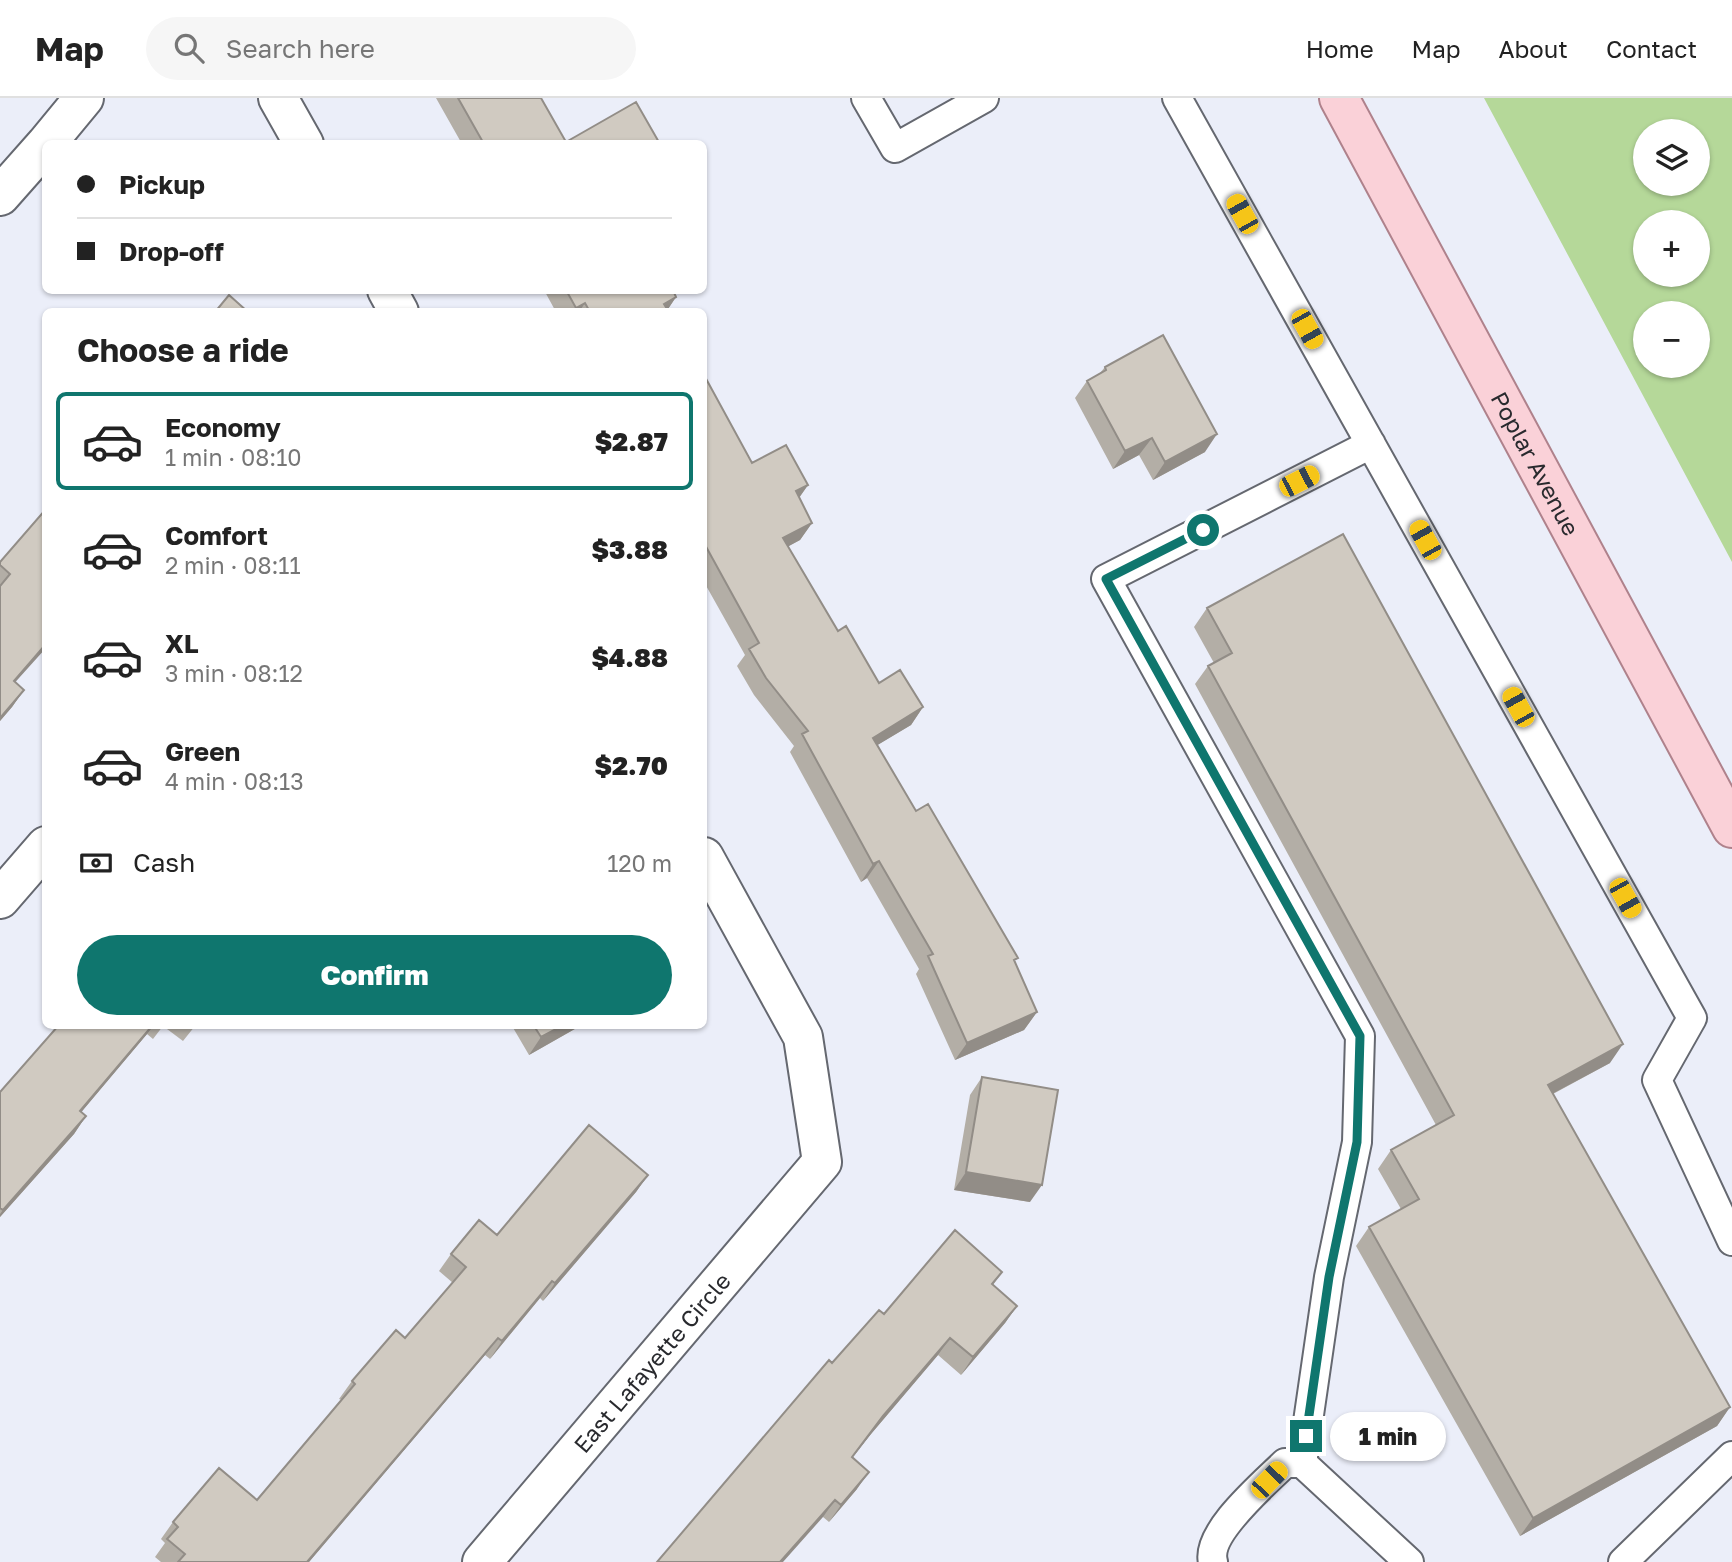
<!DOCTYPE html>
<meta charset="utf-8">
<style>
:root{--surface:#fff;--page:#f6f6f6;--text:#222;--muted:#767676;--line:#e0e0e0;--accent:#0f766e}
body{margin:0;font-family:"Golos Text",sans-serif;background:var(--page);color:var(--text);height:100vh;display:flex;flex-direction:column;font-size:26px;white-space:nowrap}
*{box-sizing:border-box;margin:0}
p{font-size:23px;color:var(--muted)}
.icon{flex:none;width:38px;height:38px;fill:none;stroke:currentColor;stroke-width:2;stroke-linecap:round;stroke-linejoin:round}
.map{position:relative;flex:1;overflow:hidden}
.sheet{position:absolute;left:42px;top:210px;width:665px;height:721px;display:flex;flex-direction:column;background:var(--surface);border-radius:10px;box-shadow:0 2px 5px #0004}
.sheet>*{flex:none}
.hud{position:absolute;left:42px;top:42px;width:665px;height:154px;border-radius:10px;box-shadow:0 2px 5px #0004;display:grid;align-content:center;height:154px;padding:0 35px;background:var(--surface)}
.controls{position:absolute;left:1633px;top:21px;display:grid;gap:14px}
.controls a{display:grid;place-items:center;width:77px;height:77px;border-radius:50%;background:var(--surface);box-shadow:0 2px 5px #0004;font-size:35px}
.end{position:absolute;width:32px;height:32px;margin:-16px;border:9px solid #0f766e;background:#fff;box-shadow:0 0 0 4px #fff}
.from{border-radius:50%}
.bubble{position:absolute;height:49px;border-radius:24px;background:var(--surface);box-shadow:0 2px 5px #0004;font-size:23px;font-weight:800;line-height:49px;text-align:center}
.car{position:absolute;width:21px;height:42px;margin:-21px -10px;border-radius:9px;box-shadow:0 0 5px 2px #0007;background:linear-gradient(#f5c518 24%,#345 0 40%,#f5c518 0 76%,#345 0 86%,#f5c518 0)}
.hud b{display:flex;align-items:center;gap:24px;height:66px;font-size:26px}
.hud b+b{border-top:2px solid var(--line)}
.hud i{width:18px;height:18px;background:var(--text)}
ul{padding:0;list-style:none}
li{display:flex;align-items:center;gap:21px;height:98px;margin:0 14px 10px;padding:0 21px;border:4px solid transparent;border-radius:10px}
li div{flex:1}
li b{display:block;font-size:26px}
li em{font-style:normal;font-weight:800}
li.on{border-color:var(--accent)}
li>.icon{width:63px;height:63px;stroke-width:1.5}
h2{padding:0 35px;font-size:32px;line-height:84px}
.pay{display:flex;align-items:center;gap:18px;height:77px;padding:0 35px;font-size:26px}
.pay p{margin-inline-start:auto}
.cta{display:flex;gap:14px;margin-top:auto;padding:14px 35px}
.cta a{flex:1;height:80px;border-radius:42px;background:var(--accent);color:#fff;font-size:28px;font-weight:800;line-height:80px;text-align:center}
header{display:flex;align-items:center;gap:42px;box-sizing:border-box;height:98px;padding:0 35px;background:var(--surface);border-bottom:2px solid var(--line)}
header strong{font-size:33px}
nav{display:flex;gap:38px;margin-inline-start:auto;font-size:24px}
.search{width:490px;height:63px;background:var(--page);display:flex;align-items:center;gap:18px;box-sizing:border-box;padding:0 24px;border-radius:38px;color:var(--muted);font-size:26px}
.map>svg:first-child{display:block}
.green{fill:#b5d899;fill-rule:evenodd}
.lines{fill:none;stroke-linecap:round;stroke-linejoin:round}
.service-casing{stroke:#656870;stroke-width:32}
.minor-casing{stroke:#656870;stroke-width:42}
.tertiary-casing{stroke:#656870;stroke-width:42}
.primary-casing{stroke:#af828c;stroke-width:42}
.service{stroke:#fff;stroke-width:28}
.minor{stroke:#fff;stroke-width:38}
.tertiary{stroke:#fff;stroke-width:38}
.primary{stroke:#fad1d8;stroke-width:38}
.wall{fill:#b3aea6}
.shaded-wall{fill:#928d87}
.building{fill:#d0cac1;stroke:#928d87;stroke-width:2}
.route{stroke:#0f766e;stroke-width:9}
.labels{text-anchor:middle;dominant-baseline:central;stroke-width:5;stroke-linejoin:round;paint-order:stroke}
.street-label{font-size:23px;fill:#292a2e;stroke:#fbfcfe}
</style>
<header>
<strong>Map</strong>
<div class="search"><svg class="icon" aria-label="search" viewBox="0 0 24 24"><circle cx="10" cy="10" r="6"/><path d="M15 15l6 6"/></svg>Search here</div>
<nav><a>Home</a><a>Map</a><a>About</a><a>Contact</a></nav>
</header>
<div class="map">
<svg width="1732" height="1464" viewBox="0 0 1732 1464">
<rect width="100%" height="100%" fill="#ebeef9"/>
<path class="green" d="M 1484,0 L 1732,0 L 1732,464 ZM 1645,33 L 1698,33 L 1698,86 L 1645,86 ZM 1645,124 L 1698,124 L 1698,177 L 1645,177 ZM 1645,215 L 1698,215 L 1698,268 L 1645,268 Z"/>
<g class="lines">
<g class="service-casing">
<path id="service" d="M 866,0 L 895,50 L 984,0
M 1177,0 L 1692,920 L 1657,982 L 1732,1143
M 1302,1365 L 1329,1179 L 1357,1044 L 1360,938 L 1106,481 L 1371,346
M 1213,1464 C 1205,1435 1265,1385 1285,1365 L 1302,1365 L 1409,1464
M 1623,1464 L 1732,1358"/>
</g>
<g class="minor-casing">
<g id="minor">
<path d="M 278,0 L 304,46"/>
<path d="M 387,192 L 399,214"/>
<path d="M 0,801 L 46,748"/>
<path id="s1" d="M 482,1464 L 822,1064 L 803,939 L 704,759"/>
</g>
</g>
<g class="tertiary-casing">
<path id="tertiary" d="M 46,46 L 84,0
M 0,98 L 46,46"/>
</g>
<g class="primary-casing">
<g id="primary">
<path id="s2" d="M 1339,0 L 1732,730"/>
</g>
</g>
<use href="#service" class="service"/>
<use href="#minor" class="minor"/>
<use href="#tertiary" class="tertiary"/>
<use href="#primary" class="primary"/>
</g>
<path class="wall" d="M 436,0 L 541,0 L 566,44 L 660,46 L 462,46 Z
M 544,192 L 673,192 L 676,199 L 668,211 L 669,214 L 556,214 Z
M 1105,269 L 1205,354 L 1153,382 L 1139,357 L 1113,371 L 1075,300 L 1087,283 L 1100,275 Z
M 704,277 L 752,365 L 808,387 L 799,400 L 812,425 L 800,442 L 788,448 L 838,533 L 879,585 L 923,609 L 911,627 L 877,647 L 916,713 L 1015,865 L 1037,914 L 1024,932 L 955,962 L 916,876 L 919,871 L 867,780 L 861,784 L 790,654 L 794,648 L 754,597 L 737,568 L 745,557 L 704,484 Z
M 46,411 L 15,584 L 24,592 L 12,609 L 0,623 L 0,464 Z
M 1207,510 L 1610,965 L 1553,996 L 1730,1309 L 1717,1328 L 1520,1438 L 1356,1148 L 1369,1129 L 1401,1111 L 1378,1071 L 1391,1052 L 1436,1027 L 1195,586 L 1208,568 L 1214,565 L 1194,529 Z
M 58,928 L 163,928 L 153,941 L 147,936 L 81,1014 L 86,1018 L 74,1036 L 0,1119 L 0,994 Z
M 163,928 L 195,928 L 183,943 Z
M 512,928 L 580,928 L 529,957 Z
M 982,979 L 1030,1104 L 954,1092 L 970,997 Z
M 648,1077 L 636,1094 L 543,1203 L 540,1200 L 490,1261 L 485,1257 L 309,1464 L 161,1464 L 155,1459 L 165,1445 L 161,1441 L 173,1424 L 257,1402 L 342,1302 L 339,1301 L 352,1283 L 405,1240 L 453,1185 L 439,1173 L 451,1156 Z
M 1002,1174 L 993,1187 L 1017,1208 L 1005,1225 L 961,1277 L 938,1257 L 871,1336 L 852,1359 L 857,1391 L 829,1424 L 823,1419 L 832,1265 L 884,1216 Z"/>
<path class="shaded-wall" d="M 676,199 L 666,214 L 664,206 Z
M 585,205 L 579,214 L 574,214 L 576,210 Z
M 1217,336 L 1205,354 L 1153,382 L 1165,364 Z
M 1152,340 L 1139,357 L 1113,371 L 1125,353 Z
M 808,387 L 796,404 L 796,393 Z
M 812,425 L 800,442 L 771,458 L 783,440 Z
M 46,546 L 46,550 L 1,600 L 14,583 Z
M 24,592 L 12,609 L 0,623 L 0,620 Z
M 923,609 L 911,627 L 861,657 L 873,640 Z
M 879,763 L 867,780 L 861,784 L 873,766 Z
M 1037,914 L 1024,932 L 955,962 L 967,945 Z
M 152,928 L 153,928 L 147,936 L 68,1030 L 80,1013 Z
M 562,928 L 580,928 L 529,957 L 541,939 Z
M 1623,946 L 1610,965 L 1535,1005 L 1548,987 Z
M 86,1018 L 74,1036 L 0,1119 L 0,1116 L 3,1112 Z
M 966,1074 L 1042,1087 L 1030,1104 L 954,1092 Z
M 648,1077 L 636,1094 L 543,1203 L 555,1185 Z
M 552,1183 L 540,1200 L 490,1261 L 502,1243 Z
M 1017,1208 L 1005,1225 L 961,1277 L 973,1259 Z
M 498,1240 L 485,1257 L 309,1464 L 307,1464 Z
M 950,1240 L 938,1257 L 871,1336 L 840,1376 L 883,1318 Z
M 1730,1309 L 1717,1328 L 1520,1438 L 1533,1420 Z
M 869,1374 L 857,1391 L 829,1424 L 841,1407 Z
M 835,1402 L 823,1419 L 783,1464 L 780,1464 Z"/>
<path class="building" d="M 458,0 L 541,0 L 566,44 L 636,4 L 660,46 L 484,46 Z
M 566,192 L 673,192 L 676,199 L 664,206 L 669,214 L 590,214 L 585,205 L 576,210 Z
M 229,197 L 248,214 L 215,214 Z
M 1163,237 L 1217,336 L 1165,364 L 1152,340 L 1125,353 L 1087,283 L 1106,272 L 1105,269 Z
M 704,277 L 752,365 L 786,347 L 808,387 L 796,393 L 812,425 L 783,440 L 838,533 L 846,528 L 879,585 L 900,572 L 923,609 L 873,640 L 916,713 L 928,706 L 1018,860 L 1014,862 L 1037,914 L 967,945 L 928,858 L 933,856 L 879,763 L 873,766 L 802,636 L 808,633 L 766,580 L 749,551 L 759,545 L 704,445 Z
M 46,411 L 46,546 L 14,583 L 24,592 L 0,620 L 0,488 L 10,476 L 0,467 L 0,464 Z
M 1343,436 L 1623,946 L 1548,987 L 1730,1309 L 1533,1420 L 1369,1129 L 1419,1101 L 1391,1052 L 1454,1017 L 1208,568 L 1232,555 L 1207,510 Z
M 58,928 L 152,928 L 80,1013 L 86,1018 L 3,1112 L 0,1110 L 0,994 Z
M 534,928 L 562,928 L 541,939 Z
M 982,979 L 1058,992 L 1042,1087 L 966,1074 Z
M 589,1027 L 648,1077 L 555,1185 L 552,1183 L 502,1243 L 498,1240 L 307,1464 L 178,1464 L 185,1456 L 167,1441 L 178,1429 L 173,1424 L 219,1370 L 257,1402 L 355,1286 L 352,1283 L 396,1232 L 405,1240 L 466,1169 L 451,1156 L 479,1122 L 497,1137 Z
M 955,1132 L 1002,1174 L 992,1186 L 1017,1208 L 973,1259 L 950,1240 L 883,1318 L 852,1359 L 869,1374 L 841,1407 L 835,1402 L 780,1464 L 657,1464 L 829,1262 L 832,1265 L 879,1212 L 884,1216 Z"/>
<g class="lines">
<path class="route" d="M 1203,432 L 1106,481 L 1360,938 L 1357,1044 L 1329,1179 L 1306,1338"/>
</g>
<g class="labels">
<g class="street-label">
<text stroke="none"><textPath href="#s2" startOffset="415">Poplar Avenue</textPath></text>
<text stroke="none"><textPath href="#s1" startOffset="262">East Lafayette Circle</textPath></text>
</g>
</g>
</svg>
<div class="controls">
<a><svg class="icon" aria-label="layers" viewBox="0 0 24 24"><path d="M12 4l9 5-9 5-9-5zM3 14l9 5 9-5"/></svg></a>
<a>+</a>
<a>−</a>
</div>
<i class="end from" style="left:1203px;top:432px"></i>
<i class="end" style="left:1306px;top:1338px"></i>
<div class="bubble" style="left:1330px;top:1314px;width:116px">1 min</div>
<i class="car" style="left:1242px;top:116px;rotate:331deg"></i>
<i class="car" style="left:1307px;top:231px;rotate:151deg"></i>
<i class="car" style="left:1299px;top:383px;rotate:63deg"></i>
<i class="car" style="left:1425px;top:442px;rotate:331deg"></i>
<i class="car" style="left:1518px;top:609px;rotate:331deg"></i>
<i class="car" style="left:1625px;top:800px;rotate:151deg"></i>
<i class="car" style="left:1269px;top:1382px;rotate:44deg"></i>
<div class="hud">
<b><i class="from"></i>Pickup</b>
<b><i></i>Drop-off</b>
</div>
<section class="sheet">
<h2>Choose a ride</h2>
<ul>
<li class="on"><svg class="icon" aria-label="car" viewBox="0 0 24 24"><path d="M5 17H2v-5l4-1 3-4h7l3 4 3 1v5h-3M9 17h6M6 11h13"/><circle cx="7" cy="17" r="2"/><circle cx="17" cy="17" r="2"/></svg><div><b>Economy</b><p>1 min · 08:10</p></div><em>$2.87</em></li>
<li><svg class="icon" aria-label="car" viewBox="0 0 24 24"><path d="M5 17H2v-5l4-1 3-4h7l3 4 3 1v5h-3M9 17h6M6 11h13"/><circle cx="7" cy="17" r="2"/><circle cx="17" cy="17" r="2"/></svg><div><b>Comfort</b><p>2 min · 08:11</p></div><em>$3.88</em></li>
<li><svg class="icon" aria-label="car" viewBox="0 0 24 24"><path d="M5 17H2v-5l4-1 3-4h7l3 4 3 1v5h-3M9 17h6M6 11h13"/><circle cx="7" cy="17" r="2"/><circle cx="17" cy="17" r="2"/></svg><div><b>XL</b><p>3 min · 08:12</p></div><em>$4.88</em></li>
<li><svg class="icon" aria-label="car" viewBox="0 0 24 24"><path d="M5 17H2v-5l4-1 3-4h7l3 4 3 1v5h-3M9 17h6M6 11h13"/><circle cx="7" cy="17" r="2"/><circle cx="17" cy="17" r="2"/></svg><div><b>Green</b><p>4 min · 08:13</p></div><em>$2.70</em></li>
</ul>
<div class="pay"><svg class="icon" aria-label="cash" viewBox="0 0 24 24"><path d="M3 7h18v10H3z"/><circle cx="12" cy="12" r="2"/></svg>Cash<p>120 m</p></div>
<div class="cta"><a>Confirm</a></div>
</section>
</div>
